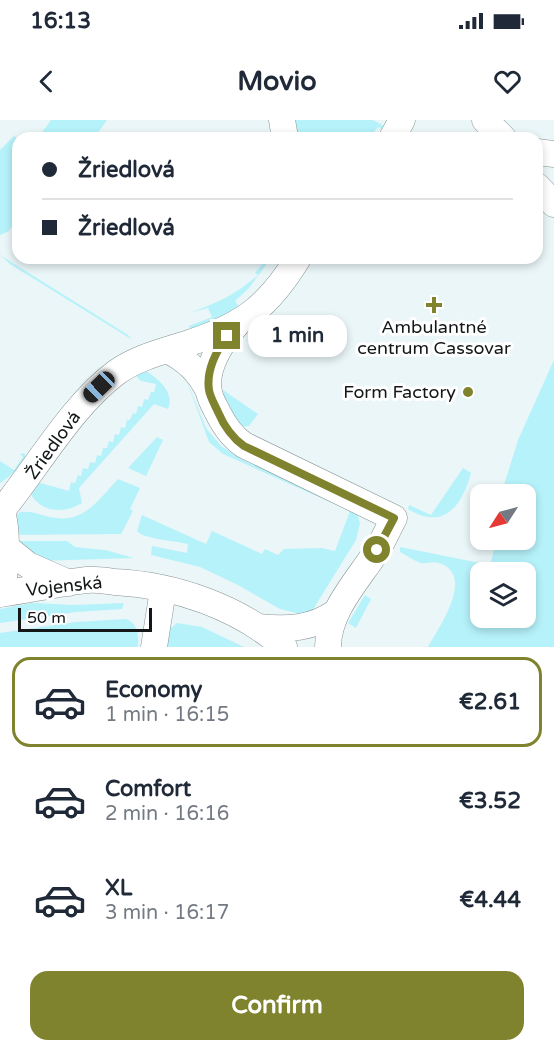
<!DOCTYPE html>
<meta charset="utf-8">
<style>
:root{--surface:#fff;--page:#f2f2f3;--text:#1f2937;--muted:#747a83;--line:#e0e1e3;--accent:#80832d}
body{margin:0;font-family:"Varela Round",sans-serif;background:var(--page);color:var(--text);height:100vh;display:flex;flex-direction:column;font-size:22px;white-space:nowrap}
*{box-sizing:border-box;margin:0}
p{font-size:20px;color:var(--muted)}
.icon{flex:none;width:33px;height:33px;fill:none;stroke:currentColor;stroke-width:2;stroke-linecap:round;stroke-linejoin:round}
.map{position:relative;height:527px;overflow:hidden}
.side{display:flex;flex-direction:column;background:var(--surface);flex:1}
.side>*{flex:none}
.banner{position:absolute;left:12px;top:12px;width:531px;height:132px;border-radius:18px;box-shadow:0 3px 9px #0003;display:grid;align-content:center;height:132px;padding:0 30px;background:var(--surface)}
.needle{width:39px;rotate:234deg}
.fabs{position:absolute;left:470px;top:364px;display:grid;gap:12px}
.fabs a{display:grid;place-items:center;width:66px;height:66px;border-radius:12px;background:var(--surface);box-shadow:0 3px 9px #0003;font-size:30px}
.scale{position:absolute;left:18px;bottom:15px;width:134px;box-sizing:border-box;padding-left:6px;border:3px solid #131717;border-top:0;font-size:16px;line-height:21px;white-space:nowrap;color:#131717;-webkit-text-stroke:4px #fff;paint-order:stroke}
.end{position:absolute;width:27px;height:27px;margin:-14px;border:8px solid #80832d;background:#fff;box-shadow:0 0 0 3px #fff}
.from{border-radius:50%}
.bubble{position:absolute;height:42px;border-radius:18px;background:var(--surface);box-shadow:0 3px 9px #0003;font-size:20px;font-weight:700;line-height:42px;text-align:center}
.car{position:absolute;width:18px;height:36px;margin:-18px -9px;border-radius:8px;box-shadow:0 0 4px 2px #0007;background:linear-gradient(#222 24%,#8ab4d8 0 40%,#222 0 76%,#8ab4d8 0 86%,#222 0)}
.banner b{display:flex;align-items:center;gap:21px;height:57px;font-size:22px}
.banner b+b{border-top:2px solid var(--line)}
.banner i{width:15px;height:15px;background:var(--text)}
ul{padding:10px 0 0;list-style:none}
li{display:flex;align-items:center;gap:18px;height:90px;margin:0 12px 9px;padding:0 18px;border:3px solid transparent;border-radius:18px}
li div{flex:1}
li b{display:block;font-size:22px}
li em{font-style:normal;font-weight:700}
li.selected{border-color:var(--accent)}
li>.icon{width:54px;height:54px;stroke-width:1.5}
.primary-button{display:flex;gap:12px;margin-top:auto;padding:12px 30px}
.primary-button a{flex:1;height:69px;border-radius:18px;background:var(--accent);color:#fff;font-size:24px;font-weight:700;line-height:69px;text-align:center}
.status{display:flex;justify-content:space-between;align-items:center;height:42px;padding:0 30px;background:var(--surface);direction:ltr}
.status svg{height:16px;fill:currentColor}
header{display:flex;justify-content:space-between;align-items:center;height:78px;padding:0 30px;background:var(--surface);font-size:27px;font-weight:700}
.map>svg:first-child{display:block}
.green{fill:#b6f2fa;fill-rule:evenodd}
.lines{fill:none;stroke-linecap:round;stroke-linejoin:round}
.minor-casing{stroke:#889394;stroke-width:27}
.minor{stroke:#fff;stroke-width:26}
.route{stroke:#80832d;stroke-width:8}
.poi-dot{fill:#80832d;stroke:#fff;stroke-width:2}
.labels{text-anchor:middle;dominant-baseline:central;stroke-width:6;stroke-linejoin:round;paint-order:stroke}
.poi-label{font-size:18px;fill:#131717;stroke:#fff}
.street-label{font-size:18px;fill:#131717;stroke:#fff}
</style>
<div class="status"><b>16:13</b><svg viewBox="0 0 49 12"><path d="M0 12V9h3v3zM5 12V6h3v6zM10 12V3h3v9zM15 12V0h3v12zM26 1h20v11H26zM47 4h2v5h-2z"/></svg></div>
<header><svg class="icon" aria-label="back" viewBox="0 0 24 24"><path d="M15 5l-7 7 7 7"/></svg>Movio<svg class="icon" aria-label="heart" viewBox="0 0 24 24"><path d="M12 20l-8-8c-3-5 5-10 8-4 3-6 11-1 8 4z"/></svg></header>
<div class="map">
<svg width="554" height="527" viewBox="0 0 554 527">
<rect width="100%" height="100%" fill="#eaf6f8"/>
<path class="green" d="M 51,0 L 107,0 L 94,18 L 38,18 Z
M 290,0 L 373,0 L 386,7 L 385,11 L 378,7 L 369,18 L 297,18 Z
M 14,16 L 18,19 L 18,96 L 9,111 L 0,115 L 0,30 Z
M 0,135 L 128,215 L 131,219 L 10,144 Z
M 267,138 L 271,138 L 249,168 L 235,181 L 241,190 L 191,212 L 189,206 L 212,197 L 208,188 L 189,193 C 219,182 233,176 258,155 L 255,153 Z
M 554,240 L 554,527 L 428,527 C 439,507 476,455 439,443 C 432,441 426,444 421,443 C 414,441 406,435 400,432 L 400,427 L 490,445 L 497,420 L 525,420 L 525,375 L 508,375 L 510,366 L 504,365 L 518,320 ZM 480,453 L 525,453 L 525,498 L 480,498 Z
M 146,251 C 159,259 175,273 168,289 L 154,284 L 79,368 L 82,383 C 64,394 41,393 30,373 L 37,362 L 69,371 L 71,362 L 75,363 L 78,355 L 81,356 L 83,348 L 88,349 L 90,342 L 95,343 L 97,335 L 101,336 L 103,328 L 107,328 L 109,321 L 113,322 L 115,314 L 119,315 L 121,307 L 125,308 L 127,300 L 130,300 L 133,293 L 136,294 L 138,286 L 142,287 L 144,279 L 148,280 L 151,272 L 154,272 L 156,264 L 141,261 L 134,254 Z
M 186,259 L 206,308 L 221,326 L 241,339 L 339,383 L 357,394 L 360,403 L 356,420 L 312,491 L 300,494 L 280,489 L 238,465 L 200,447 L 151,435 L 152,426 L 187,433 L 188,424 C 176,421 143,419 137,411 L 142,395 L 206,424 L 212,411 L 262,434 L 265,429 L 278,435 L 284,429 L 322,428 L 335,431 L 350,391 L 223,334 L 209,322 Z
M 223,270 L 258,294 L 249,306 L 240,307 L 225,285 Z
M 157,317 L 163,320 L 146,356 L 128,348 Z
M 24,333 L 26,337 C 18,349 12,355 0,363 L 0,341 L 14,350 L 23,337 L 20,334 Z
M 463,348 L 471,353 C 462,386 444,411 408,389 L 409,385 L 431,395 Z
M 118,359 L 140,368 L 130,389 L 133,391 L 121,414 L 11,415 L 13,399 L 20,392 C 33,390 44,397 57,398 C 85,402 101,377 118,359 Z
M 19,421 L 67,421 L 75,427 L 105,430 L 134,438 L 37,441 Z
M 365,475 L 371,479 L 356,508 L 348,503 Z
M 32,483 L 74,485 L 124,483 L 122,489 L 76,492 L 0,503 L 0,489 Z
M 126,499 C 138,503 139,516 138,527 L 0,527 L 0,513 L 76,502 Z
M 177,503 L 202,507 L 244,527 L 162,527 L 167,511 Z"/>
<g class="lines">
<g class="minor-casing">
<path id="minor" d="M 282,0 L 285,18
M 485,0 L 503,18
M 392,18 L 402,0
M 537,32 L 554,34
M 537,66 L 554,84
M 237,204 C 222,221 204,248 209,272 C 210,279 215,287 218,293 C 225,307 232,317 244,325 L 394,398 C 388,409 383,421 376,432 C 358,460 328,491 328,527
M 167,230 C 186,239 200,252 209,272
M 0,386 C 8,404 8,452 0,471
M 0,393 C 36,349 72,285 117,252 C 138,237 165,231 189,223 C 243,206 269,186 298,138
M 7,428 L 28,445 L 69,463
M 0,474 C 29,470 58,463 87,460 C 96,459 106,461 115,462 C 175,465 239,487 284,527
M 258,507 C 287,510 312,509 336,492
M 154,527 L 163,470"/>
</g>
<use href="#minor" class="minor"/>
</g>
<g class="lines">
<path class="route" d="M 227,216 C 217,230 206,251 209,270 C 210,277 215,285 218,292 C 224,306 231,317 244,326 L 394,398 L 377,430"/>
</g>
<g class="poi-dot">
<path d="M431 176h6v6h6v6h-6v6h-6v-6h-6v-6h6z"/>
<circle cx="468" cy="272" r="6"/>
</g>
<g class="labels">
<g class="poi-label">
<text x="434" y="207">Ambulantné<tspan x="434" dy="21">centrum Cassovar</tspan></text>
<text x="456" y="272" text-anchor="end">Form Factory</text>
</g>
<g class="street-label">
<text transform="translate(53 325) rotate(-54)">Žriedlová</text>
<text transform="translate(64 466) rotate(-6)">Vojenská</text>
</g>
</g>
</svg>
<div class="fabs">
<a><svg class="needle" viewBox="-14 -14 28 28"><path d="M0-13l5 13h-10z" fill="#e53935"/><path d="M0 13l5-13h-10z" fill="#747a83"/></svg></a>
<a><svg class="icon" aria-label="layers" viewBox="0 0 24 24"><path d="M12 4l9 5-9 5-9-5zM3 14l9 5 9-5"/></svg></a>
</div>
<div class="scale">50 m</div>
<i class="end from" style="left:377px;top:430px"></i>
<i class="end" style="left:227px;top:216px"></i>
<div class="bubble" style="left:248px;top:195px;width:99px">1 min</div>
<i class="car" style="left:99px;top:267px;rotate:226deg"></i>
<div class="banner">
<b><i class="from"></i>Žriedlová</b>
<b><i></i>Žriedlová</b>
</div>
</div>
<section class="side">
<ul>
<li class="selected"><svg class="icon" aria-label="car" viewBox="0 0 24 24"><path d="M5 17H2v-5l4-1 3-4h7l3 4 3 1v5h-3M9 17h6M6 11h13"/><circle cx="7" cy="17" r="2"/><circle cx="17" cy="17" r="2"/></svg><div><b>Economy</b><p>1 min · 16:15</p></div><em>€2.61</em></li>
<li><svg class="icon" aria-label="car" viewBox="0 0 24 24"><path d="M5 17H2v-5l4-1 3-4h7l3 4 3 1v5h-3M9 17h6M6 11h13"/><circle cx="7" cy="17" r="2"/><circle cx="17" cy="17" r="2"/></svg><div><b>Comfort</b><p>2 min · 16:16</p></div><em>€3.52</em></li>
<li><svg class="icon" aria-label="car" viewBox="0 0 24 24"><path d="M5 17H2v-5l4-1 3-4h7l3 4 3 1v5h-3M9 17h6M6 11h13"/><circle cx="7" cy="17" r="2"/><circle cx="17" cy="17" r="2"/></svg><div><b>XL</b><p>3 min · 16:17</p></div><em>€4.44</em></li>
</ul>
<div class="primary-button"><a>Confirm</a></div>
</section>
